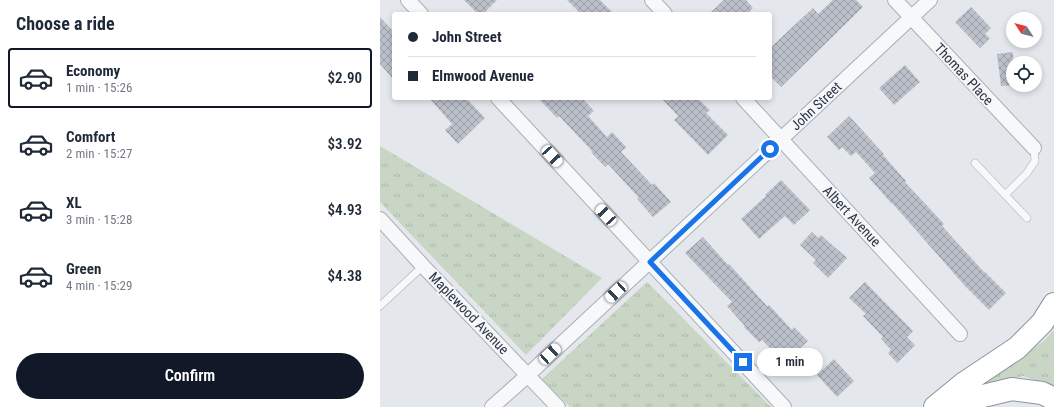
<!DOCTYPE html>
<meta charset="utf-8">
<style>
:root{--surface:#fff;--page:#f2f2f3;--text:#1f2937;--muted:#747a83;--line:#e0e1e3;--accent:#111827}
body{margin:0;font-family:"Roboto Condensed",sans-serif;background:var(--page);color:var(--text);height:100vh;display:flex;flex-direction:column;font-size:15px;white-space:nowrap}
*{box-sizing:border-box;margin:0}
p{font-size:13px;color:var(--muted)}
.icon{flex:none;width:22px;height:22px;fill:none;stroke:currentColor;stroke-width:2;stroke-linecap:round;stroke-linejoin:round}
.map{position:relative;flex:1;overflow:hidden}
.panel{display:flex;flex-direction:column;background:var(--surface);width:380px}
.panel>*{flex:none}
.hud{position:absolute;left:12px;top:12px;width:380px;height:88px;border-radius:4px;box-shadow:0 2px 6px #0003;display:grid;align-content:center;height:88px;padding:0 16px;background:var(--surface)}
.needle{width:26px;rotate:306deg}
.fabs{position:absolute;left:626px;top:12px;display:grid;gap:8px}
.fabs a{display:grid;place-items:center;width:36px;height:36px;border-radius:50%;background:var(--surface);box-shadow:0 2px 6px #0003;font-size:20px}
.end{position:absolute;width:18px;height:18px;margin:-9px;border:5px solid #1a73e8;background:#fff;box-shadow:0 0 0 2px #fff}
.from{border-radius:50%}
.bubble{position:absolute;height:28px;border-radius:14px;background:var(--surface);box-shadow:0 2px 6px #0003;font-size:13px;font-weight:600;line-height:28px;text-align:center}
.car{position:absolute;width:12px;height:24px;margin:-12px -6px;border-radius:5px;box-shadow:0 0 3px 1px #0007;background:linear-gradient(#fff 24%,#345 0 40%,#fff 0 76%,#345 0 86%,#fff 0)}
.hud b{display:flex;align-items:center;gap:14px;height:38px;font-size:15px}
.hud b+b{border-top:1px solid var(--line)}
.hud i{width:10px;height:10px;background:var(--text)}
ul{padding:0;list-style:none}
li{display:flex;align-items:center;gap:12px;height:60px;margin:0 8px 6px;padding:0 8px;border:2px solid transparent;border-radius:4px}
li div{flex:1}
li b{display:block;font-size:15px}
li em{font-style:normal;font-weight:600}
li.current{border-color:var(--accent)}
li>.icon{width:36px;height:36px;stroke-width:1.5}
h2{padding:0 16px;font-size:18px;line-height:48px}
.primary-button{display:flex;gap:8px;margin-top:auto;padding:8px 16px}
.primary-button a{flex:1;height:46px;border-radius:24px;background:var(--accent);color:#fff;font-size:16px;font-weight:600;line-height:46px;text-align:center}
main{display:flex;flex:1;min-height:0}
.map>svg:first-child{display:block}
.grass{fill:url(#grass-tufts)}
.building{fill:url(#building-cross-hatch)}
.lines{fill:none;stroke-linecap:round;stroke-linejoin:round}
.service-casing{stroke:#a9aeb7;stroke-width:8}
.minor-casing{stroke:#a9aeb7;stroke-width:16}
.trunk-casing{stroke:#8b94a3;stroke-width:24}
.service{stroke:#f7f8fa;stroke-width:7}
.minor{stroke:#f7f8fa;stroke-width:14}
.trunk{stroke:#fff;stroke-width:22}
.route{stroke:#1a73e8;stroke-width:5}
.labels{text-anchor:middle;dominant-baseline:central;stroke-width:4;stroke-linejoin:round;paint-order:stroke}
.street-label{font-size:14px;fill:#2b3445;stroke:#f4f6f9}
</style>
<main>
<section class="panel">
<h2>Choose a ride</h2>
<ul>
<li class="current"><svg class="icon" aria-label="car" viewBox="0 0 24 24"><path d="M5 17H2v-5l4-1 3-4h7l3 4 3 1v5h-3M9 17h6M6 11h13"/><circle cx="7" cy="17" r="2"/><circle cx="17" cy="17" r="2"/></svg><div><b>Economy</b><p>1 min · 15:26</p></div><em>$2.90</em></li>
<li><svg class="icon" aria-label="car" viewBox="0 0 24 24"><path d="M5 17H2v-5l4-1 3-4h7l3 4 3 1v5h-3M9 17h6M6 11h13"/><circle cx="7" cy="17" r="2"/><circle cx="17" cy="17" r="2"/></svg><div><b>Comfort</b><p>2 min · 15:27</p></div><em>$3.92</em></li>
<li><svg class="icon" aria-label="car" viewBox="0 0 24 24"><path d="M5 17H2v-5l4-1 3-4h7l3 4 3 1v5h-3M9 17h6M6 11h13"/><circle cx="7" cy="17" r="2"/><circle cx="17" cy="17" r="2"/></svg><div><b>XL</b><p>3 min · 15:28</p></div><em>$4.93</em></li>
<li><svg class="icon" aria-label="car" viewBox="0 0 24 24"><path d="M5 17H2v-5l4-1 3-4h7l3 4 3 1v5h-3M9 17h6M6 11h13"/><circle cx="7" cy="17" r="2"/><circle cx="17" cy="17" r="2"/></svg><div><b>Green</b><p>4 min · 15:29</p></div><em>$4.38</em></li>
</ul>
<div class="primary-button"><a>Confirm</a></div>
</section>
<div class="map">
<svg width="674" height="407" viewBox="0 0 674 407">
<defs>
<pattern id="grass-tufts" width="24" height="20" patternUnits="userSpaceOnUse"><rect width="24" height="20" fill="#c9d6c5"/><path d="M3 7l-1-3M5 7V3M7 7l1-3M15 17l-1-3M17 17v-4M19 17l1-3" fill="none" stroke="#adb8ab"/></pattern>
<pattern id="building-cross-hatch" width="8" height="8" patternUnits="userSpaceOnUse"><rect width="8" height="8" fill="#bbc0ca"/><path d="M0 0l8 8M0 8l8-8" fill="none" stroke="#989da6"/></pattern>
</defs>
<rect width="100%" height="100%" fill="#e4e7ec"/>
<path class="grass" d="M 0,146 L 222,278 L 146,355 L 0,202 Z
M 267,282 L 391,407 L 190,407 L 162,379 Z
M 674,330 L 674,387 L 643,376 L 600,386 L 665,340 Z"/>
<path class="building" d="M 84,0 L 117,0 L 103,14 L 98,14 Z
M 187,0 L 220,0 L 234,14 L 201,14 Z
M 344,0 L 366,0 L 373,8 L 367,14 L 329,14 Z
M 453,0 L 476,0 L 483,7 L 401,87 L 390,76 L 390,48 L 433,8 L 438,14 Z
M 591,7 L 611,28 L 605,34 L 610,38 L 600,48 L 575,22 Z
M 0,17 L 14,32 L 14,80 L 0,64 Z
M 633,52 L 633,85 L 621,86 L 617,54 Z
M 525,65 L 540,82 L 514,105 L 499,88 Z
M 49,98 L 86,98 L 105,118 L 78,144 L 65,130 L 72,124 Z
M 158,98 L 202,98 L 214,111 L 208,116 L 227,137 L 232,132 L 246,147 L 241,152 L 272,185 L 274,183 L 291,202 L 273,217 L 257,199 L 259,198 L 228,164 L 225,167 L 211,152 L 212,151 L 179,116 L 177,118 Z
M 281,98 L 317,98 L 330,110 L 326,113 L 348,135 L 328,155 L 294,120 L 298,116 Z
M 469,116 L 504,154 L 503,155 L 526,181 L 525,182 L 564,224 L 562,226 L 604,272 L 605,272 L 626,293 L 609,310 L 585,286 L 513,204 L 512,204 L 489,178 L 495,173 L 476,152 L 471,156 L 462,147 L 459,150 L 447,137 Z
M 401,180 L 430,210 L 414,225 L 405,216 L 379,239 L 361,219 L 386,196 L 385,195 Z
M 432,232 L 438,238 L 441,235 L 467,258 L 448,278 L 433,263 L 436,260 L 420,245 Z
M 323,237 L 348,265 L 349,264 L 387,306 L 389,305 L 412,330 L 414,327 L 428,341 L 404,363 L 382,340 L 379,342 L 364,327 L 365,326 L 347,306 L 352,302 L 305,253 Z
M 485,282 L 533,331 L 527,337 L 535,345 L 517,363 L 508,353 L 511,350 L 501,339 L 503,337 L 483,316 L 486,314 L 469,298 Z
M 454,359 L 474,381 L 457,397 L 437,375 Z"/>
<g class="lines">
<g class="service-casing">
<path id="service" d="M 595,163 L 647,218
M 625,195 L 647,173 L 655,161 L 654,148
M 0,306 L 43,266"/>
</g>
<g class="minor-casing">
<path id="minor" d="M 28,0 L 41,14
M 272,0 L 285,14
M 515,0 L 654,148
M 118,98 L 404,407
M 363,98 L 580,334
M 0,219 L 43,266 L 178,407
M 112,407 L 148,375 L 550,0"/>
</g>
<g class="trunk-casing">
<path id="trunk" d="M 555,407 L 583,384 L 637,348 L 662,323 L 674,304
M 583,407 L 595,398 L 632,389 L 662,393 L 674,399"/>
</g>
<use href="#service" class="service"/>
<use href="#minor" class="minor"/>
<use href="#trunk" class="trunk"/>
</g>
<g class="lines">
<path class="route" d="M 363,362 L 270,262 L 390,149"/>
</g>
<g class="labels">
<g class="street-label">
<text transform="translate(584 74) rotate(47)">Thomas Place</text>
<text transform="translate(436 106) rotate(-43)">John Street</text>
<text transform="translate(472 216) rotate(47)">Albert Avenue</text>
<text transform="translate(89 313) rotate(46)">Maplewood Avenue</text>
</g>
</g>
</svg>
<div class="fabs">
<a><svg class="needle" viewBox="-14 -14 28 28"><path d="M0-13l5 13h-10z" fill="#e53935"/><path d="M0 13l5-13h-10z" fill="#747a83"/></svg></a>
<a><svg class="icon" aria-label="locate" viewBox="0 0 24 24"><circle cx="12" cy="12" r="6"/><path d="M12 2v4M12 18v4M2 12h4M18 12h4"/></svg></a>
</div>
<i class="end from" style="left:390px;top:149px"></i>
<i class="end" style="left:363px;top:362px"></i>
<div class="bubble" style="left:377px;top:348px;width:66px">1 min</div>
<i class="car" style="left:172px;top:156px;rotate:137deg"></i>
<i class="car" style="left:226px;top:215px;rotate:317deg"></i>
<i class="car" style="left:236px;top:292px;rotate:227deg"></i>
<i class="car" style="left:170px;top:354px;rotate:47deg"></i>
<div class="hud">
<b><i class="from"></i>John Street</b>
<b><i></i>Elmwood Avenue</b>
</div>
</div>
</main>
